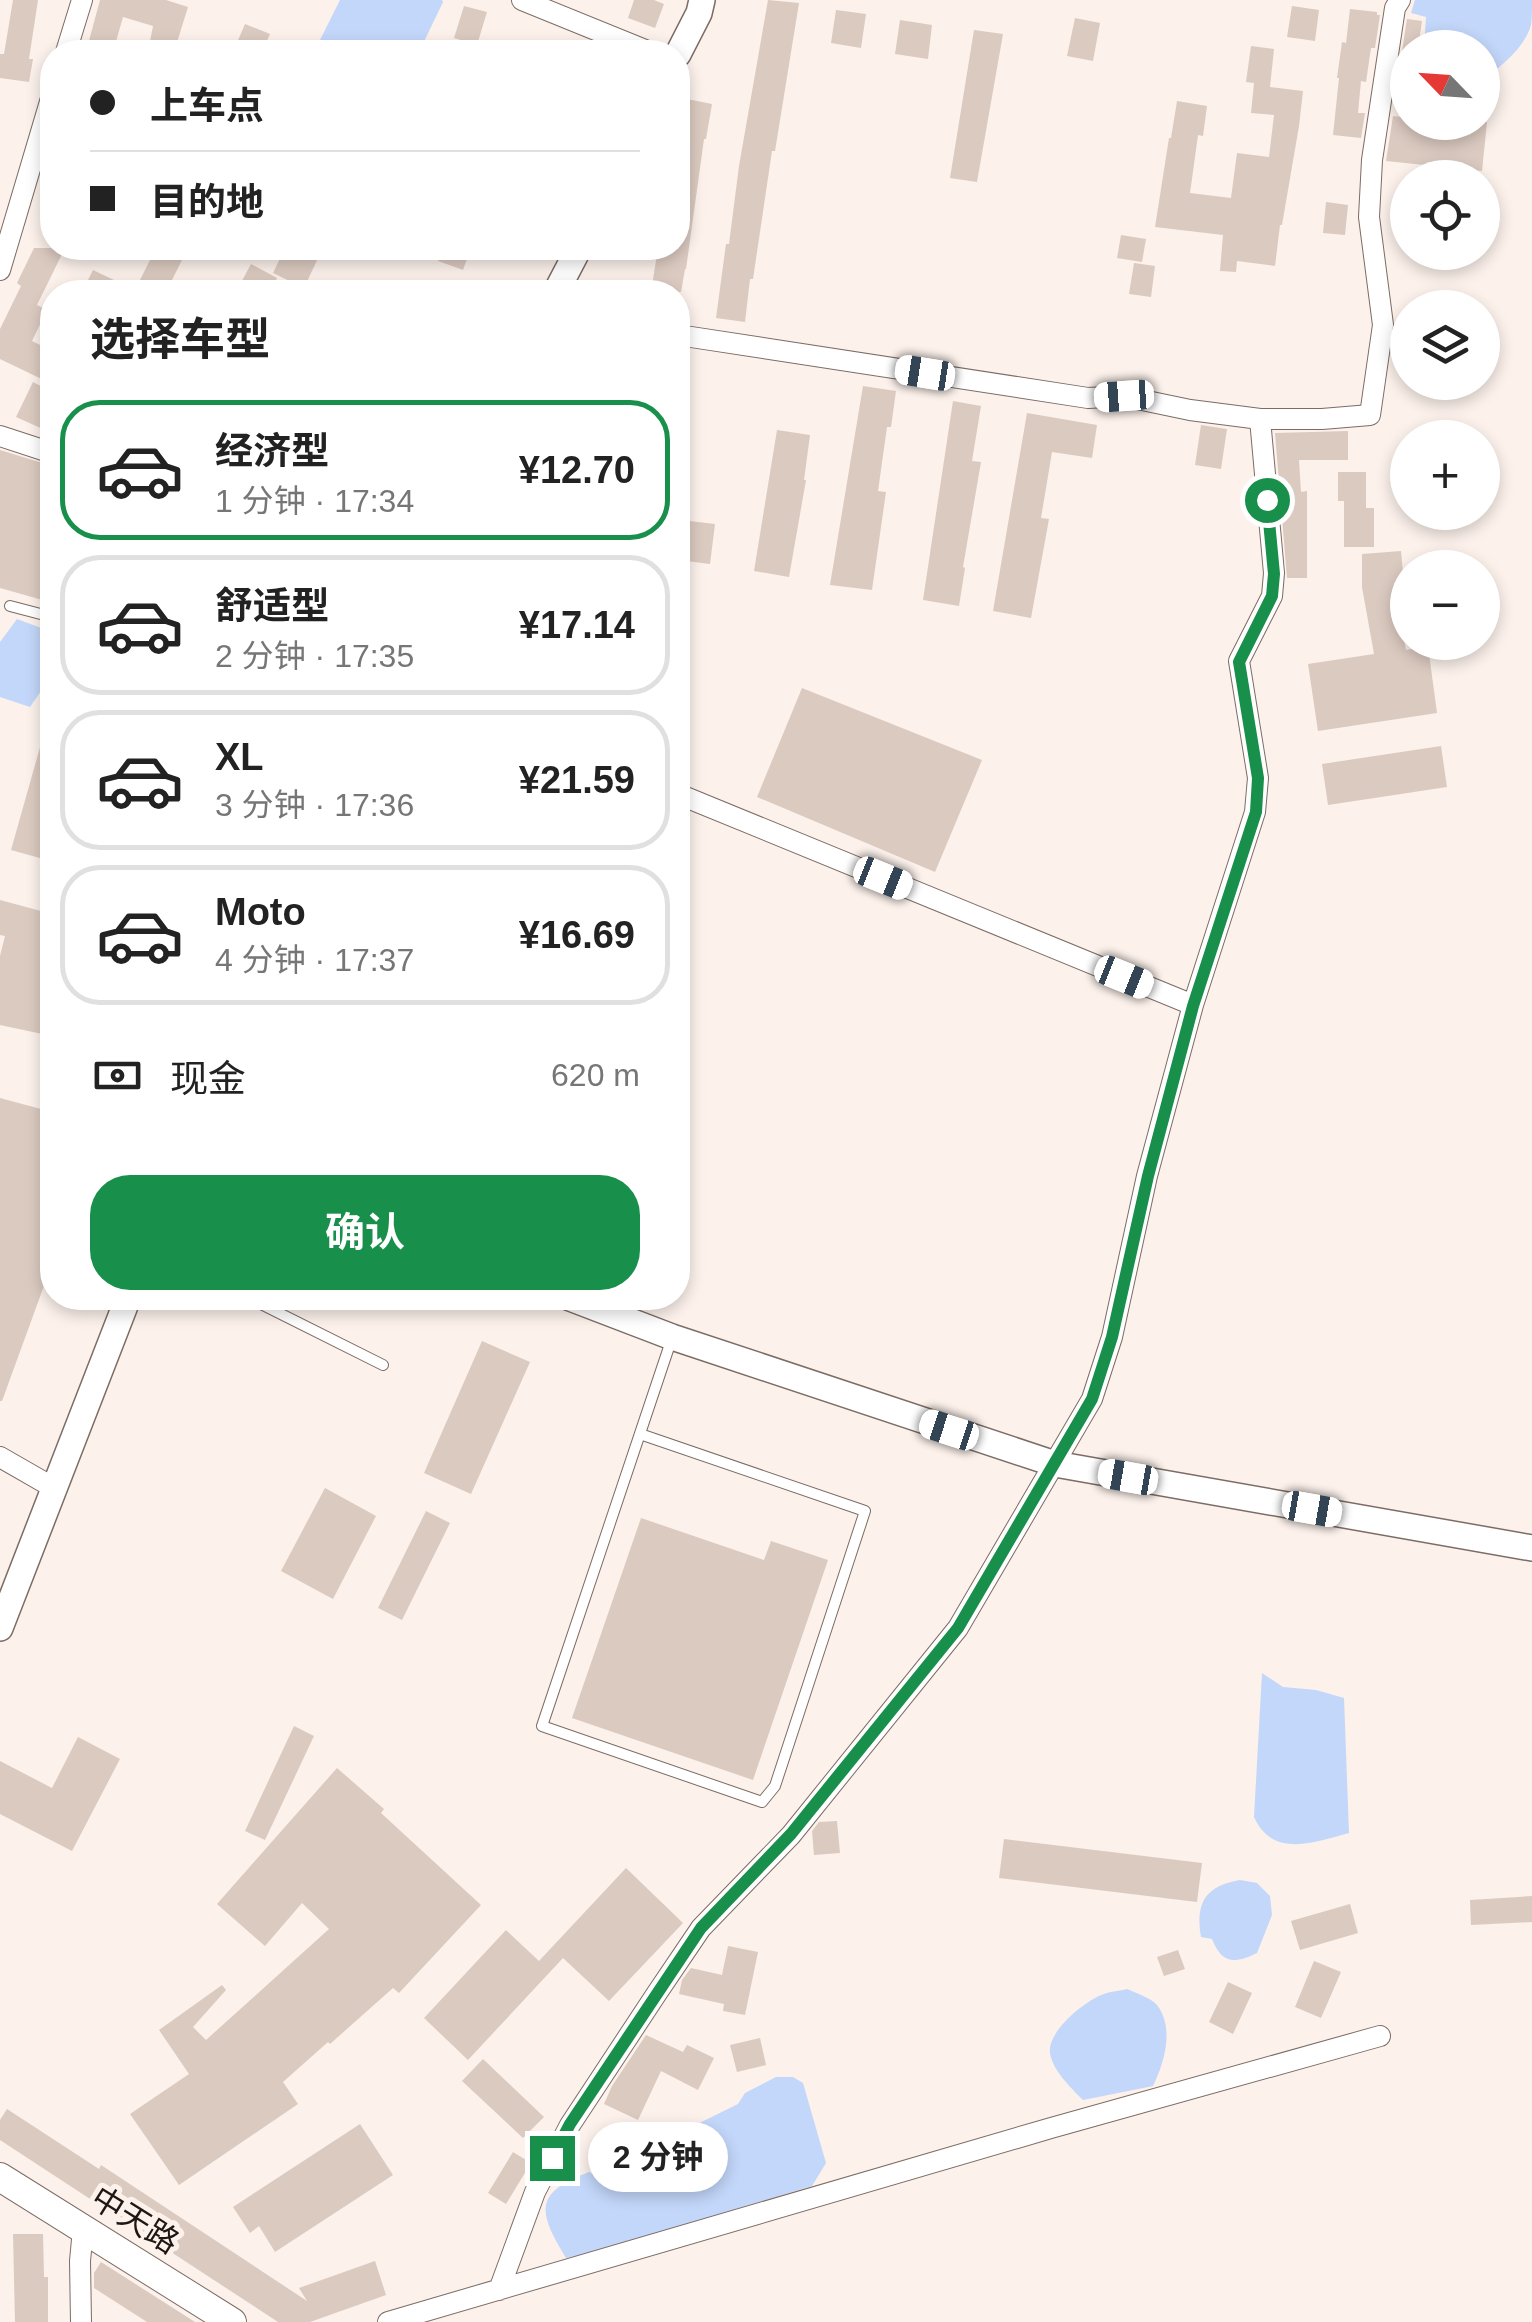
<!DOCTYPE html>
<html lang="zh">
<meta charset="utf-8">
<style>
:root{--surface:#fff;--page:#f2f2f2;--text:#222;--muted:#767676;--line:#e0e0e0;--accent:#188f4a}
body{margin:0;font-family:Helvetica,"Noto Sans SC",sans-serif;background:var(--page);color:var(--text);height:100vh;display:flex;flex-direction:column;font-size:38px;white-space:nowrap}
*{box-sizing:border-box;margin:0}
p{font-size:32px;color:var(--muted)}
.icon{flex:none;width:55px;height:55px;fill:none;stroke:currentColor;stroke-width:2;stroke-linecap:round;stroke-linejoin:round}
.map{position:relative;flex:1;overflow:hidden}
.details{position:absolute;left:40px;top:280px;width:650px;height:1030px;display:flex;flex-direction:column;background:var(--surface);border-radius:40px;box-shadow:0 5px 15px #0003}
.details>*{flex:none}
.hud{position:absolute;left:40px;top:40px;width:650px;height:220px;border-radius:40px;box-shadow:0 5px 15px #0003;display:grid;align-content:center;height:220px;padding:0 50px;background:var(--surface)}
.needle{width:65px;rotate:295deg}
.buttons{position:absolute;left:1390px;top:30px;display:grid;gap:20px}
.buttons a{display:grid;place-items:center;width:110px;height:110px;border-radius:50%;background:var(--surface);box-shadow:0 5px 15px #0003;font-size:50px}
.end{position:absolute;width:45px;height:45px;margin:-22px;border:12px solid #188f4a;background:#fff;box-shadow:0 0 0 5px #fff}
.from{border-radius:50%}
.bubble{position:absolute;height:70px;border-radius:35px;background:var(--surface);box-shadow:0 5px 15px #0003;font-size:32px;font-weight:700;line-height:70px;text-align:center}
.car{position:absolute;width:30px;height:60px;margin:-30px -15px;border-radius:12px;box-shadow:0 0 8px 2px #0007;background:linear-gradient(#fff 24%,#345 0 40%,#fff 0 76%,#345 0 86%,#fff 0)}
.hud b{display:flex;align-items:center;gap:35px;height:95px;font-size:38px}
.hud b+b{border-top:2px solid var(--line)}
.hud i{width:25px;height:25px;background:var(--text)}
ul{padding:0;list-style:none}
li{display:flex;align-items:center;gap:30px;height:140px;margin:0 20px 15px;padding:0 30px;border:5px solid var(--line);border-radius:40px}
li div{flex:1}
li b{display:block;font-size:38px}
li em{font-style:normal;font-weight:700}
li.active{border-color:var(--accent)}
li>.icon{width:90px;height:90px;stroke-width:1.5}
h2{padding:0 50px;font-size:45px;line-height:120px}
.pay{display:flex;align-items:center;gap:25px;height:110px;padding:0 50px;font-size:38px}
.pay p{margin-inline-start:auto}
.primary-button{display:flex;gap:20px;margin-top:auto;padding:20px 50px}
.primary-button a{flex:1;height:115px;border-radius:40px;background:var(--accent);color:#fff;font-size:40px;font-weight:700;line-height:115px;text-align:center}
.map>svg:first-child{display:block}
.water{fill:#c3d7fa}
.building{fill:#dbcac0}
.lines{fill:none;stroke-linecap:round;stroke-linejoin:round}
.service-casing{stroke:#7c6c64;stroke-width:12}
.minor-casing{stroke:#7c6c64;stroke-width:22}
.tertiary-casing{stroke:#7c6c64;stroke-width:28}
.secondary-casing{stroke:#7c6c64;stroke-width:30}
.service{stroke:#fff;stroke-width:10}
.minor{stroke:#fff;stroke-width:20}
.tertiary{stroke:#fff;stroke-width:25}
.secondary{stroke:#fff;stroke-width:28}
.route{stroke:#188f4a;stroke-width:12}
.labels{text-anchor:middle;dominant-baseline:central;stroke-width:10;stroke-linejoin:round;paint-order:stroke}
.street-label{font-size:32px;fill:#1d1613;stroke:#fcf1eb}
</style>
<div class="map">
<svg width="1532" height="2322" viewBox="0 0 1532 2322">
<rect width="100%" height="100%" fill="#fcf1eb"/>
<path class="water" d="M 340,0 L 442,0 L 443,2 L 419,52 L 314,52 Z
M 1415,0 L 1532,0 C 1532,8 1532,17 1531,25 C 1525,47 1501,67 1483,79 L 1482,48 L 1424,47 L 1426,17 L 1411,13 Z
M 17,619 L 52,632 L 52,675 L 30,707 L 0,697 L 0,642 Z
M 1262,1673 L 1283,1687 L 1316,1690 L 1344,1698 L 1349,1833 C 1315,1842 1273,1859 1254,1817 Z
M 1240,1880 L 1257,1883 L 1270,1896 L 1272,1915 L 1257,1953 C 1234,1964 1222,1964 1212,1939 L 1201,1937 C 1195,1902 1206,1886 1240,1880 Z
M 1127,1989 C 1136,1993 1151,1998 1157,2005 C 1175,2029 1164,2063 1153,2086 L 1083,2100 C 1071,2088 1048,2066 1050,2048 C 1052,2028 1086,2000 1104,1994 C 1111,1991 1120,1991 1127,1989 Z
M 776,2077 L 793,2077 L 803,2083 L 826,2163 L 812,2186 L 591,2253 L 566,2258 C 538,2212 533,2193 589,2172 L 594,2175 L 738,2104 L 745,2093 Z"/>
<path class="building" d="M 13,0 L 38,0 L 29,59 L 33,59 L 29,82 L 0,78 L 0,54 L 4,54 Z
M 100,0 L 166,0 L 188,7 L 174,52 L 148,52 L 153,26 L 123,17 L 113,52 L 86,52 Z
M 634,0 L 654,0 L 664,4 L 655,28 L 628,18 Z
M 768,0 L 799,3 L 775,151 L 772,151 L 753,279 L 750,279 L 745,322 L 716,318 L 726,244 L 729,244 L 739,166 Z
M 464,6 L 487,12 L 477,45 L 454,38 Z
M 1292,6 L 1319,10 L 1315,41 L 1287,37 Z
M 1350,9 L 1377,12 L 1377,15 L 1380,15 L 1375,48 L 1371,48 L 1366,82 L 1361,81 L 1358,113 L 1365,113 L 1361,138 L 1333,135 L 1339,78 L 1337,78 L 1342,42 L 1346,43 Z
M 836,10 L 866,14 L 861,48 L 831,43 Z
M 1075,18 L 1100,23 L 1093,61 L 1067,56 Z
M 1407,19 L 1422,21 L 1418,48 L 1408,48 L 1408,52 L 1402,51 Z
M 900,20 L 932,25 L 928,59 L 895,54 Z
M 245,24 L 270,34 L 262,52 L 233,52 Z
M 974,30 L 1003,34 L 977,182 L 950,178 Z
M 1251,46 L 1274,49 L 1270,87 L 1303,91 L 1299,126 L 1282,225 L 1280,225 L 1275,266 L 1237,261 L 1236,272 L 1220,271 L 1223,235 L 1155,227 L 1169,138 L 1171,138 L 1177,101 L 1207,106 L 1203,136 L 1198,135 L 1190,193 L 1231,198 L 1237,153 L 1269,157 L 1274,115 L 1251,113 L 1254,83 L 1246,82 Z
M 682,98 L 712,104 L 706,139 L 704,139 L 686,269 L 685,269 L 681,292 L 651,292 L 658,248 L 678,248 L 678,119 Z
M 1393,116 L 1408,118 L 1408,122 L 1487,122 L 1482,171 L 1386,161 Z
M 1326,202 L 1348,205 L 1345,235 L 1323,233 Z
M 1121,235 L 1146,239 L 1142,262 L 1117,258 Z
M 34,248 L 65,248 L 37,305 L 47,310 L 32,341 L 52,351 L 52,384 L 0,359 L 0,329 L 21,286 L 17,283 Z
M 156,248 L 188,248 L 166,292 L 156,292 L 138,284 Z
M 285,248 L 300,248 L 319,256 L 304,288 L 273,273 Z
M 443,248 L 471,248 L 463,270 L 438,261 Z
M 1134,263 L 1155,266 L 1151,297 L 1129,294 Z
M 251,264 L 277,278 L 270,292 L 236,292 Z
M 93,270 L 139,292 L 82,292 Z
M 33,382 L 52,392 L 52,414 L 45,430 L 16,417 Z
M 863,386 L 896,391 L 891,427 L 887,427 L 878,491 L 886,492 L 872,590 L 830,585 Z
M 953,401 L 981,406 L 972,461 L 981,462 L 963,567 L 965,568 L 959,606 L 923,600 Z
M 1027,413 L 1097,425 L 1092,458 L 1052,452 L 1041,518 L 1049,519 L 1031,618 L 993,611 Z
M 1201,425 L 1227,429 L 1221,469 L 1195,465 Z
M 777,430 L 810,435 L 804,480 L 806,480 L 789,577 L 754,571 Z
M 1348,431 L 1348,460 L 1299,460 L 1301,492 L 1307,491 L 1307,578 L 1287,578 L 1275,433 Z
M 0,450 L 52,466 L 52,578 L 46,601 L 0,588 Z
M 1338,472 L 1366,472 L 1366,508 L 1374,508 L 1374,547 L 1344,547 L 1344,501 L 1338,501 Z
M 681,520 L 715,524 L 710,564 L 678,560 Z
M 1401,551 L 1404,583 L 1394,583 L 1406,650 L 1428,646 L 1437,713 L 1318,731 L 1308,664 L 1374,654 L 1362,587 L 1362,554 Z
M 802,688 L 982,760 L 935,872 L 757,797 Z
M 48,719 L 52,719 L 52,839 L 47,860 L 11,850 Z
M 1441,746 L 1447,787 L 1328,805 L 1322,764 Z
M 0,900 L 52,914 L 52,1036 L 0,1025 L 0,956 L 5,936 L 0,935 Z
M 0,1098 L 52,1112 L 52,1286 L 45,1283 L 2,1401 L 0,1401 Z
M 482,1341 L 530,1362 L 471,1494 L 424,1473 Z
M 325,1488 L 376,1516 L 333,1599 L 281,1571 Z
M 426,1511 L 450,1523 L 402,1620 L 378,1608 Z
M 641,1518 L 764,1560 L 771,1541 L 828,1560 L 753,1780 L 572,1718 Z
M 294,1726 L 314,1736 L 265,1840 L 245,1831 Z
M 78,1737 L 120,1759 L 72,1851 L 0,1814 L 0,1761 L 52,1788 Z
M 337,1768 L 384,1809 L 381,1813 L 481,1905 L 399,1993 L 393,1988 L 330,2044 L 328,2042 L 283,2082 L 298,2104 L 179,2185 L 130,2114 L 189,2074 L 159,2030 L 222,1985 L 226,1990 L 193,2027 L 206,2040 L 329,1929 L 302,1903 L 265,1946 L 217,1904 Z
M 837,1821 L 840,1853 L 814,1855 L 812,1831 L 819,1822 Z
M 1004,1839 L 1202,1863 L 1197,1902 L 999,1878 Z
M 626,1868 L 683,1923 L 609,2001 L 563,1958 L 468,2060 L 424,2018 L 506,1930 L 539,1961 Z
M 1532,1896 L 1532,1922 L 1471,1925 L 1470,1900 Z
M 1350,1904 L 1358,1933 L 1300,1950 L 1291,1921 Z
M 728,1946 L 758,1952 L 745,2015 L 723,2011 L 724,2004 L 679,1994 L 682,1980 L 691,1968 L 722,1975 Z
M 1178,1950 L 1185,1969 L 1164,1976 L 1157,1957 Z
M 1314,1961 L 1341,1972 L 1321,2018 L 1295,2007 Z
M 1228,1982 L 1252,1993 L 1233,2034 L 1209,2022 Z
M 646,2035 L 683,2052 L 687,2045 L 714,2058 L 698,2090 L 661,2071 L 638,2120 L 604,2104 L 612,2086 Z
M 760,2038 L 766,2065 L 737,2072 L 730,2045 Z
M 483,2059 L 544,2117 L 523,2138 L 462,2081 Z
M 7,2109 L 99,2169 L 101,2165 L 307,2301 L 299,2288 L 375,2261 L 386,2295 L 310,2322 L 278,2322 L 0,2140 L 0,2120 Z
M 360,2124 L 393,2175 L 275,2252 L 259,2226 L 250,2233 L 233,2207 Z
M 513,2152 L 531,2163 L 506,2204 L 488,2193 Z
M 13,2234 L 43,2234 L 44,2277 L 48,2277 L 48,2322 L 15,2322 Z
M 101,2262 L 195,2322 L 147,2322 L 94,2288 L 94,2273 Z"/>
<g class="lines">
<g class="service-casing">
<path id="service" d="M 10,606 L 52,617
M 249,1298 L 383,1365
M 640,1434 L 865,1511 L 775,1786 L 762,1802 L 542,1726 L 672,1338"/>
</g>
<g class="minor-casing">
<path id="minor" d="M 522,0 L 650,52
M 66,52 L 82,0
M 0,270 L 52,95
M 678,335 L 1088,398 L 1123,396 L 1190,410 L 1260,419 L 1322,419 L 1370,415 L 1383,325 L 1369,217 L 1372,160 L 1395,8 L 1400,0
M 0,436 L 52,453
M 678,794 L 1193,1005
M 0,1457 L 54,1488
M 499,2290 L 535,2192 L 570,2125 L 657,1993 L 701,1928 L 791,1835 L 958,1628 L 1092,1399 L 1112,1337 L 1147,1176 L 1193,1005 L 1255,812 L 1258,778 L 1239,661 L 1272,596 L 1274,573 L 1260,419
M 81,2322 L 80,2261 L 83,2229
M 388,2322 L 1051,2128 L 1380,2036"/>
</g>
<g class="tertiary-casing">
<path id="tertiary" d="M 678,54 L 699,13 L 702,0
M 556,292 L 579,248
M 570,1298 L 672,1337 L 1055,1464 L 1532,1548
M 0,1628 L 128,1298"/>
</g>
<g class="secondary-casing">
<path id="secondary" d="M 0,2177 L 232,2322"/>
</g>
<use href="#service" class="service"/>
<use href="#minor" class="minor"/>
<use href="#tertiary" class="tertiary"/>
<use href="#secondary" class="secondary"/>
</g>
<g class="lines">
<path class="route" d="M 552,2158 L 570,2124 L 701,1928 L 791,1834 L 958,1628 L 1092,1399 L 1112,1337 L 1148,1176 L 1193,1006 L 1256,812 L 1258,778 L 1239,662 L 1272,596 L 1274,574 L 1267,500"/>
</g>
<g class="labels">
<g class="street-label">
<text transform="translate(135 2220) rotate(32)">中天路</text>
</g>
</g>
</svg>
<div class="buttons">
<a><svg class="needle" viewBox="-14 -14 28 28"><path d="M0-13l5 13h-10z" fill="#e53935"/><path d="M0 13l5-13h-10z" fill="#767676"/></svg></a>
<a><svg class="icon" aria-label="locate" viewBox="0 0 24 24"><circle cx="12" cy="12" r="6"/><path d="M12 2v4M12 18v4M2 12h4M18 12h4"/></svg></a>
<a><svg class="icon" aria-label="layers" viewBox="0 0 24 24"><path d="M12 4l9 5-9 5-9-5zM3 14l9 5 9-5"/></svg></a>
<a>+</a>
<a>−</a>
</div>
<i class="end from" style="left:1267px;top:500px"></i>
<i class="end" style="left:552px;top:2158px"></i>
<div class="bubble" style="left:588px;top:2122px;width:140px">2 分钟</div>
<i class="car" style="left:925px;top:373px;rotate:279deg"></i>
<i class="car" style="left:1124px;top:396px;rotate:266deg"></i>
<i class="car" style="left:883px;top:878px;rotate:112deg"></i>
<i class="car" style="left:1124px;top:977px;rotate:112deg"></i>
<i class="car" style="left:949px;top:1430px;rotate:288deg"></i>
<i class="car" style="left:1128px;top:1477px;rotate:280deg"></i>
<i class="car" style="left:1312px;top:1509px;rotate:100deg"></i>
<div class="hud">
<b><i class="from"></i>上车点</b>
<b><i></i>目的地</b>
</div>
<section class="details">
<h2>选择车型</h2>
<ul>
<li class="active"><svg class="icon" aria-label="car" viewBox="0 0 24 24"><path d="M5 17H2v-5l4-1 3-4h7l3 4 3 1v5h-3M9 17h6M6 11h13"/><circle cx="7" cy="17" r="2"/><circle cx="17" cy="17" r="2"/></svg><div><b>经济型</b><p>1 分钟 · 17:34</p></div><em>¥12.70</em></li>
<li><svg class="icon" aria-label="car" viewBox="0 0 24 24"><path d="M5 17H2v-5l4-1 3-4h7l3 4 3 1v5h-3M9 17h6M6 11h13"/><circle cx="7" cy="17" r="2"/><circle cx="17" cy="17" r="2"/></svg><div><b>舒适型</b><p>2 分钟 · 17:35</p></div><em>¥17.14</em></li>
<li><svg class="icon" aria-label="car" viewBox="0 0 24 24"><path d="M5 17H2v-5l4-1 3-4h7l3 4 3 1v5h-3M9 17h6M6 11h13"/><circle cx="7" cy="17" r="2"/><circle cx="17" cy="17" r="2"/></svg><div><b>XL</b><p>3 分钟 · 17:36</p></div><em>¥21.59</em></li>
<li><svg class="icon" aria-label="car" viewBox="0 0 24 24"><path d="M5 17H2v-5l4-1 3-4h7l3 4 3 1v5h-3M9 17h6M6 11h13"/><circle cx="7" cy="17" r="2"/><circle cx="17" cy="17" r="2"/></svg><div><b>Moto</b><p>4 分钟 · 17:37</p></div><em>¥16.69</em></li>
</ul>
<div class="pay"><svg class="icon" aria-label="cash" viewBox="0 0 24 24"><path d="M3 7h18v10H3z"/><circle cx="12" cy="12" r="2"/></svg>现金<p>620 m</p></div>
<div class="primary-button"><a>确认</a></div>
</section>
</div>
